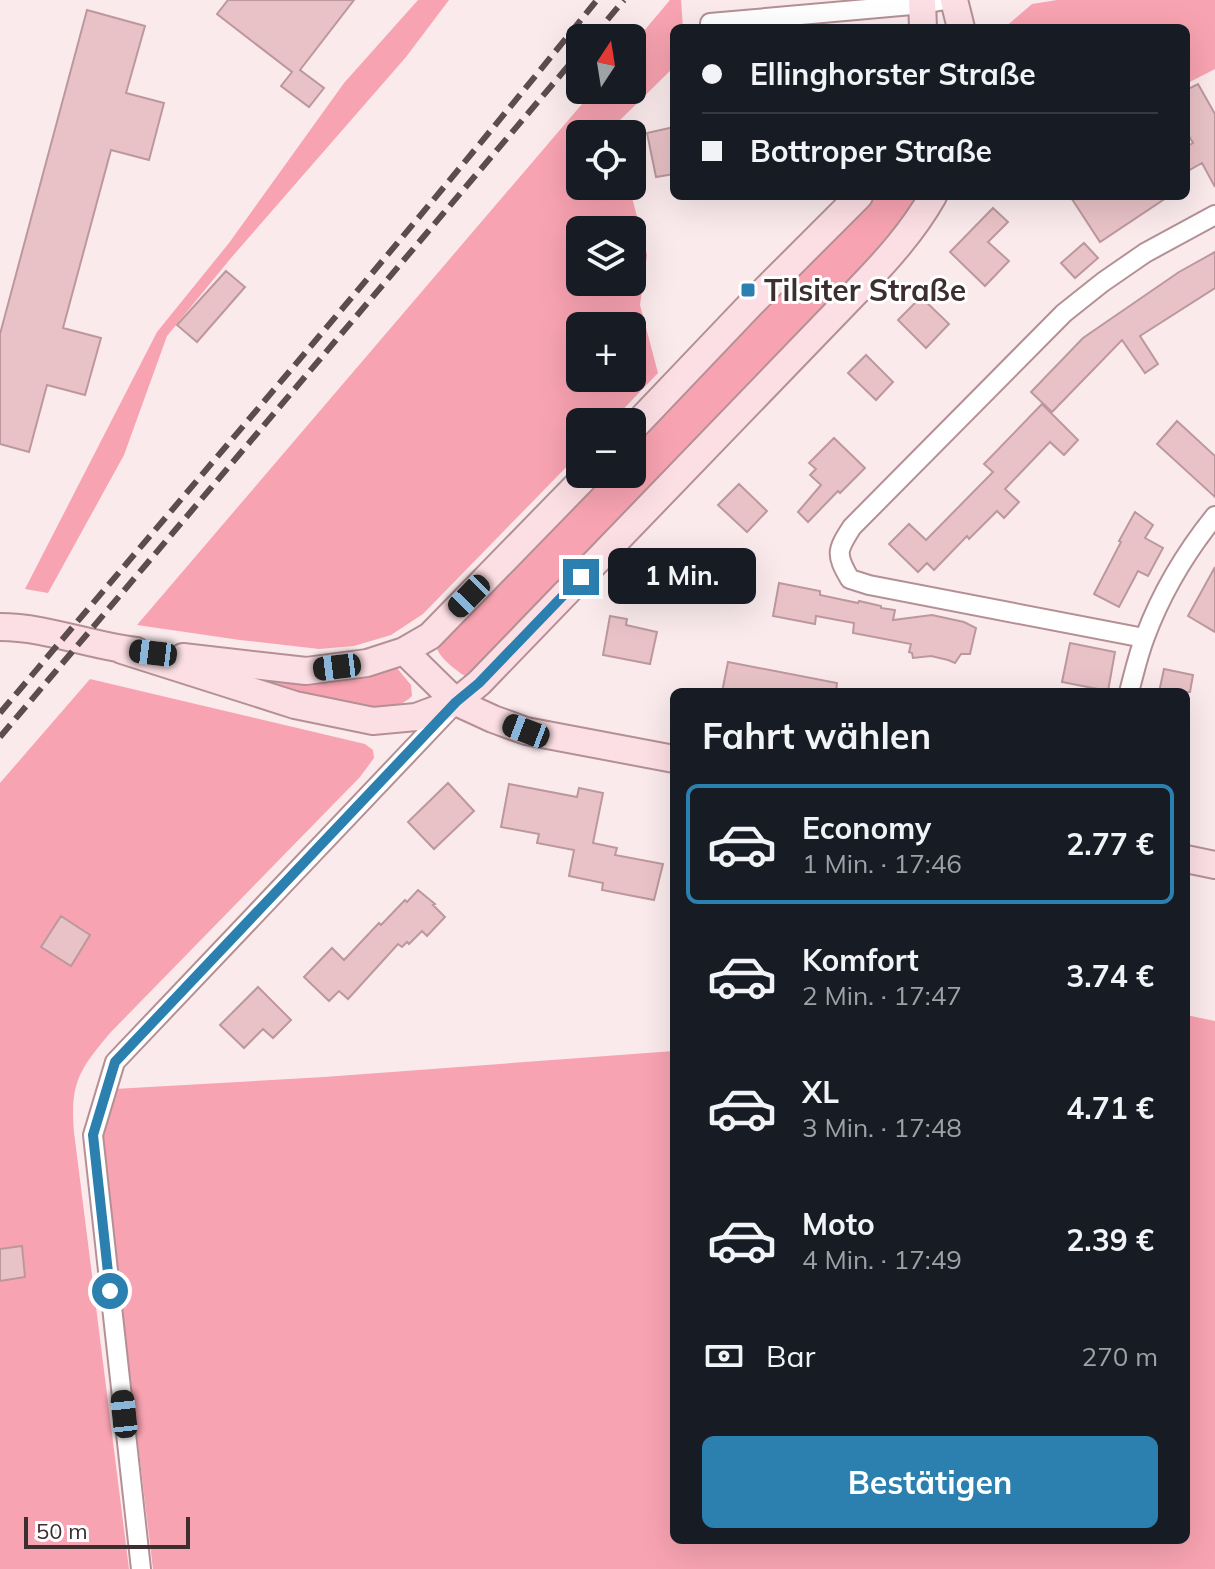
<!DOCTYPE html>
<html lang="de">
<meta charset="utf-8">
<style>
:root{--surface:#171b24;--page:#242831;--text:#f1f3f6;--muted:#9ea1a6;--line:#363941;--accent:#2c80b0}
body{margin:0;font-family:Mulish,sans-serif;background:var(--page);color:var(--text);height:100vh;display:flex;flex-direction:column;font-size:30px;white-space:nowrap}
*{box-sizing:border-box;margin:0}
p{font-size:26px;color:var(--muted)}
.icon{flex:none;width:44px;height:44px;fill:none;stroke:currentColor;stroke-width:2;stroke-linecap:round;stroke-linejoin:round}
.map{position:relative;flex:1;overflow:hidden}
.drawer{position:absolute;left:670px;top:688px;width:520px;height:856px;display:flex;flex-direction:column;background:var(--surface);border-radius:12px;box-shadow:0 8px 32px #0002}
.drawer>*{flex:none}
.guide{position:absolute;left:670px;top:24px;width:520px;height:176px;border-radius:12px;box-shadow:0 8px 32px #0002;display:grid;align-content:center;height:176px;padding:0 32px;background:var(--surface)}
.needle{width:52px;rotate:12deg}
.buttons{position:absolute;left:566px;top:24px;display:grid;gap:16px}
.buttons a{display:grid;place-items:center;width:80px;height:80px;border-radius:12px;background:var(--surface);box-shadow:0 8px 32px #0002;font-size:40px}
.scale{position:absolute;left:24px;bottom:20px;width:166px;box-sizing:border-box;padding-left:8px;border:4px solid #3d2e30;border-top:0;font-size:22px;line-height:28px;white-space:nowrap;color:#3d2e30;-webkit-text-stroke:6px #fff;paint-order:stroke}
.end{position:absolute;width:36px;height:36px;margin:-18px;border:10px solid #2c80b0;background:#fff;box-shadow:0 0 0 4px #fff}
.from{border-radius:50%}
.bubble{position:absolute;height:56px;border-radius:12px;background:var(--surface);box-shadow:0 8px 32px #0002;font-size:26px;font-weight:700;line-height:56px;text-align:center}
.car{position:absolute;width:24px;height:48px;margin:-24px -12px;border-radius:10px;box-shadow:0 0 6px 2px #0007;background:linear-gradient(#222 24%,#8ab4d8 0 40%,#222 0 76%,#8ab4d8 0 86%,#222 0)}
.guide b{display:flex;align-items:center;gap:28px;height:76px;font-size:30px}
.guide b+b{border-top:2px solid var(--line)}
.guide i{width:20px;height:20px;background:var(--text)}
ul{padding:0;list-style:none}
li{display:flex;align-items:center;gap:24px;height:120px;margin:0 16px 12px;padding:0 16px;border:4px solid transparent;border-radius:12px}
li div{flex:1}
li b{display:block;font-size:30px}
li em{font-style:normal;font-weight:700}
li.on{border-color:var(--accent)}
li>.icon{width:72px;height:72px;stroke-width:1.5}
h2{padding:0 32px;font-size:36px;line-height:96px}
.pay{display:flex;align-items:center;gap:20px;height:88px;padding:0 32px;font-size:30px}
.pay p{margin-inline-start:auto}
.action{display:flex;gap:16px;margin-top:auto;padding:16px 32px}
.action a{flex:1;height:92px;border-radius:12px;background:var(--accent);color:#fff;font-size:32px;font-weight:700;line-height:92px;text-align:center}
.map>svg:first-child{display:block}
.green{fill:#f8a3b1;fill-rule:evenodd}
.building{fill:#e8c2c7;stroke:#bc989d;stroke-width:2}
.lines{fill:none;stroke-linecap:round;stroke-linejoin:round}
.street-casing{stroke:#b49095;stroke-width:22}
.secondary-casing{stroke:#b49095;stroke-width:30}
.street{stroke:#fff;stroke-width:18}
.secondary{stroke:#fcdfe4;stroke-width:26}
.rail{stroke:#5c4c4e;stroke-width:6;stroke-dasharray:16 8;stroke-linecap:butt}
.route{stroke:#2c80b0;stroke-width:10}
.poi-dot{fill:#2c80b0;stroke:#fff;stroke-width:3}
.labels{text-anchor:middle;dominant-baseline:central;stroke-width:6;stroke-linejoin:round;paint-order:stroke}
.poi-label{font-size:30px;font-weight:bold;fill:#3d2e30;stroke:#fff;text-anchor:start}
</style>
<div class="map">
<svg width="1215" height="1569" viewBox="0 0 1215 1569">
<rect width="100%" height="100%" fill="#faeaec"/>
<path class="green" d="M 418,0 L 449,0 L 406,57 L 231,258 L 167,336 L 124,455 L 48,593 L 25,589 L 157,332 L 229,243 L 344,83 Z
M 670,0 L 681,0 L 683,28 L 674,28 L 674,67 L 614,126 L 616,134 L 580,134 L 580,186 L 629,186 L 647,255 L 640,305 L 658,373 L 611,422 L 580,422 L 580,453 L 423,614 L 391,635 L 354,646 L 319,649 L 240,640 L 137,625 L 594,90 L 632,90 L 632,45 ZM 580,230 L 632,230 L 632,282 L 580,282 ZM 580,326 L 632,326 L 632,378 L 580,378 Z
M 1057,0 L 1215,0 L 1215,69 L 1186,84 L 1186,28 L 1004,28 L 1032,4 Z
M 869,196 L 917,196 L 907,216 L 880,251 L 469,674 L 465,676 C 457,671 434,654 437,644 C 438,641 440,640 442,638 L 601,474 L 632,474 L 632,442 Z
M 166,659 L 397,668 L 411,685 L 412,696 C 396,713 362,709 342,705 Z
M 90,679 L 365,744 L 373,750 L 374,758 L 360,777 L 110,1033 C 79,1070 70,1083 74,1132 L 129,1569 L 0,1569 L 0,783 Z
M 1186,1015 L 1215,1021 L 1215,1569 L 153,1569 L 101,1136 L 114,1089 L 324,1077 L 674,1051 L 674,1540 L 1186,1540 Z"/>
<path class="building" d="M 228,0 L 354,0 L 300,70 L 324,88 L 309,107 L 281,86 L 292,72 L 217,14 Z
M 87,10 L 145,26 L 126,93 L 164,103 L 149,160 L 111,150 L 63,328 L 101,338 L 85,395 L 47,385 L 29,452 L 0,444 L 0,334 Z
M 1198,84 L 1215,114 L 1215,187 L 1202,163 L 1186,172 L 1186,147 L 1193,143 L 1186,131 L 1186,90 Z
M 674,127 L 674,174 L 656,177 L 647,133 Z
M 1070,196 L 1169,196 L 1100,242 Z
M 993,208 L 1008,222 L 988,242 L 1009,261 L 985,286 L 950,252 Z
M 1084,243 L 1098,258 L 1075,278 L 1061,263 Z
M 1215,252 L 1215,288 L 1140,336 L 1158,364 L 1145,373 L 1122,340 L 1052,412 L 1031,392 L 1083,338 L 1179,272 Z
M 226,271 L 245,287 L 197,342 L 177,325 Z
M 921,297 L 949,324 L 926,348 L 898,320 Z
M 866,355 L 893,382 L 876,400 L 848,373 Z
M 1042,404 L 1078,440 L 1064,455 L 1050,442 L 1005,489 L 1019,502 L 1004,518 L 997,511 L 969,539 L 967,536 L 934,570 L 927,563 L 918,572 L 889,544 L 909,524 L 926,540 L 993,472 L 984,464 Z
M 1177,421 L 1215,456 L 1215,497 L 1157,444 Z
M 834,438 L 865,468 L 840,493 L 838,491 L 808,522 L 798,512 L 821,485 L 810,475 L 816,469 L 809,463 Z
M 739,484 L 767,511 L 747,532 L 718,505 Z
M 1135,512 L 1153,525 L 1145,538 L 1163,548 L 1148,576 L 1138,571 L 1119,607 L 1094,594 L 1121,542 L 1119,541 Z
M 1215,567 L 1215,632 L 1188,616 Z
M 779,583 L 820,591 L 820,595 L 858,603 L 859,601 L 881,606 L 881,608 L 895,610 L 893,620 L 932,615 L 964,622 L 976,628 L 970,654 L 961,654 L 955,663 L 948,660 L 931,656 L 913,658 L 912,653 L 909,652 L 911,644 L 853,633 L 854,623 L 816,616 L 815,624 L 773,616 Z
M 610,616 L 627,619 L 626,625 L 657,632 L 650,664 L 603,655 Z
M 1070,643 L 1115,652 L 1108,691 L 1062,682 Z
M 728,662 L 837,683 L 836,692 L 722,692 Z
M 1164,669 L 1193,675 L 1190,692 L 1159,692 Z
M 448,783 L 474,811 L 434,849 L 408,822 Z
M 509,784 L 577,797 L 579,788 L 603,793 L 593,843 L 617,848 L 615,855 L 663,864 L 654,900 L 602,890 L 603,883 L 569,876 L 574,850 L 537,843 L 539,834 L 501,827 Z
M 418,890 L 435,904 L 433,905 L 445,917 L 427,936 L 422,931 L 409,944 L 407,942 L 402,947 L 398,944 L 348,999 L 339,991 L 329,1001 L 304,977 L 332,948 L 344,960 L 379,923 L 381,925 L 405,900 L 407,902 Z
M 61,916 L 90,935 L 71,966 L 41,947 Z
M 258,987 L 291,1020 L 273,1038 L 263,1029 L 244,1048 L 220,1025 Z
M 22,1246 L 25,1277 L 0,1281 L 0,1249 Z"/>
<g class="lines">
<g class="street-casing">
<path id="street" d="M 710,23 L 923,4 L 945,0
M 1144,638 L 869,585 L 850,579 C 835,554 837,550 852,527 L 1064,313 L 1103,282 L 1145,253 L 1215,215
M 1129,692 C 1134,674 1138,655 1145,637 C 1161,594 1186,552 1215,516
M 141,1569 L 93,1135 L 115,1062 L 452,707"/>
</g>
<g class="secondary-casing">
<path id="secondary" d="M 922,0 L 923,28
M 954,0 L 961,28
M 632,429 L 752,303 L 859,196
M 0,627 C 46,627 91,646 136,651
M 122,650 L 295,705 L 373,721 L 416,717 L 456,702 L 479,683 L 859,289 C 887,260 913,231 933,196
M 404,651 L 456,702 L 493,719 L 526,731 L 674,759
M 183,657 L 306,671 L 367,663 L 404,651 L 430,636 L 588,474
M 1186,859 L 1215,865"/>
</g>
<use href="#street" class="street"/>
<use href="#secondary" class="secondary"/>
<path class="rail" d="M 592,38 L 624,0
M 0,713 C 200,476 403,241 597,0
M 0,737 L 580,52"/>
</g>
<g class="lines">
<path class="route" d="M 110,1291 L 93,1135 L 115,1062 L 456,702 L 479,683 L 581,577"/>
</g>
<rect class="poi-dot" x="740" y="282" width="16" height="16" rx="4"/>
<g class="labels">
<g class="poi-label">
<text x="764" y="290">Tilsiter Straße</text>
</g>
</g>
</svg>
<div class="buttons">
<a><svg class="needle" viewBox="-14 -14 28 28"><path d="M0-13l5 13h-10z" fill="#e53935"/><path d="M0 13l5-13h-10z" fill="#9ea1a6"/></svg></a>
<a><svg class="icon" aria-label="locate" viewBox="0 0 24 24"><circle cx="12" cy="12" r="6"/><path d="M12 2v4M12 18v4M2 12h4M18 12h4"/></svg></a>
<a><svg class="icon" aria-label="layers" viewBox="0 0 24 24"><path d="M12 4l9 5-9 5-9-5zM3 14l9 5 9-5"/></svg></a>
<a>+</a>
<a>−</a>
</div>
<div class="scale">50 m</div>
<i class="end from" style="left:110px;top:1291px"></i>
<i class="end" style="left:581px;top:577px"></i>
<div class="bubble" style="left:608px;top:548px;width:148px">1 Min.</div>
<i class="car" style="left:469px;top:596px;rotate:224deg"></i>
<i class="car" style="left:153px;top:653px;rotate:277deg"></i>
<i class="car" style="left:337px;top:667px;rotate:263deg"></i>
<i class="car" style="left:526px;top:731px;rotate:291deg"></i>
<i class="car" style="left:124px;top:1414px;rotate:354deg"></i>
<div class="guide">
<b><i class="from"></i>Ellinghorster Straße</b>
<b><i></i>Bottroper Straße</b>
</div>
<section class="drawer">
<h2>Fahrt wählen</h2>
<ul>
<li class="on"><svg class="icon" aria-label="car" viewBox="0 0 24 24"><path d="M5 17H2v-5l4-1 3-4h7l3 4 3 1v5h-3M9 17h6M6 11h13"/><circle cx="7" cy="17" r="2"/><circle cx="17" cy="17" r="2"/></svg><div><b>Economy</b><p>1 Min. · 17:46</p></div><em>2.77 €</em></li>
<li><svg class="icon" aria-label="car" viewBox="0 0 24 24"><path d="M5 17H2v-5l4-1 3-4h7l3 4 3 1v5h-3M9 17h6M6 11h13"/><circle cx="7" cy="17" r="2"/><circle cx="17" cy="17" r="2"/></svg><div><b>Komfort</b><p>2 Min. · 17:47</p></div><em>3.74 €</em></li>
<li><svg class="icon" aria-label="car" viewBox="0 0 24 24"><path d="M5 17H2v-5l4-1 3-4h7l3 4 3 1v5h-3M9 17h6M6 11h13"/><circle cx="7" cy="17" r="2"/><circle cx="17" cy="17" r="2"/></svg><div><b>XL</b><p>3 Min. · 17:48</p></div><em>4.71 €</em></li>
<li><svg class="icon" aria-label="car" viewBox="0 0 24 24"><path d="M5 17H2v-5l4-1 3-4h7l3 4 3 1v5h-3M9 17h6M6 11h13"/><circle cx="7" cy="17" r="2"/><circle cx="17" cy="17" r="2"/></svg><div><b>Moto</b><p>4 Min. · 17:49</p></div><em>2.39 €</em></li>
</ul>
<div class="pay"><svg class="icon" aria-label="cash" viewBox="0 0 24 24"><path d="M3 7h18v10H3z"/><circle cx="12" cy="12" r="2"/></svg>Bar<p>270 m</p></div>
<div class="action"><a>Bestätigen</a></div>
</section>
</div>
